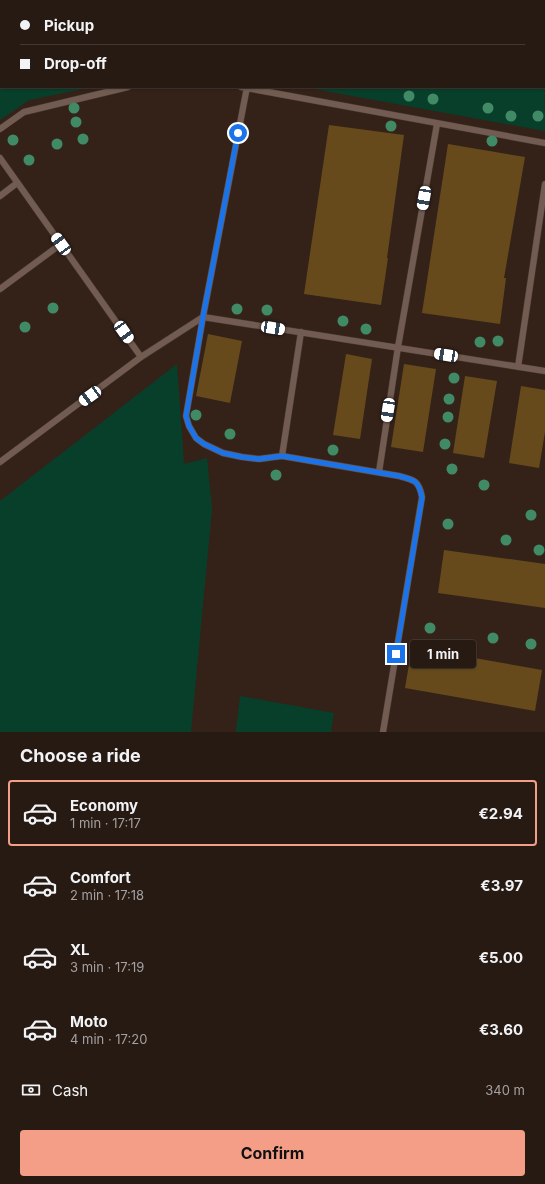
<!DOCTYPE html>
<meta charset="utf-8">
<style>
:root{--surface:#271a13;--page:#332721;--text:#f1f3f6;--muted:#a4a1a0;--line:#433833;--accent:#f49e87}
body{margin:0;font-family:Inter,sans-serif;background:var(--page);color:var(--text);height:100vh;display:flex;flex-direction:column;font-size:15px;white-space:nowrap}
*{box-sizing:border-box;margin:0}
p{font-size:13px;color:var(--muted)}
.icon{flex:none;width:22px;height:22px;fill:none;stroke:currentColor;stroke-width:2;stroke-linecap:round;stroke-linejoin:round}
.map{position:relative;height:732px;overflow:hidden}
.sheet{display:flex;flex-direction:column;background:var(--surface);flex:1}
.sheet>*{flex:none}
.top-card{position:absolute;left:0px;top:0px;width:545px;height:88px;box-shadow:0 1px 3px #0004,0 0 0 1px var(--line);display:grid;align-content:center;height:88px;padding:0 20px;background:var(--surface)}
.end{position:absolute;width:18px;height:18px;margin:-9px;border:5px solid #1a73e8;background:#fff;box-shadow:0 0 0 2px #fff}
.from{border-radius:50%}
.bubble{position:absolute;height:28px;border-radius:4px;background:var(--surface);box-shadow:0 1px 3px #0004,0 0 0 1px var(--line);font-size:13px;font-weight:700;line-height:28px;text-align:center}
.car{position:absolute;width:12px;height:24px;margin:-12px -6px;border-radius:5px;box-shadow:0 0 3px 1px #0007;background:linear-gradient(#fff 24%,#345 0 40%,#fff 0 76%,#345 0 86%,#fff 0)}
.top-card b{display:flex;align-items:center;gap:14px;height:38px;font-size:15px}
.top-card b+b{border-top:1px solid var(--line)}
.top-card i{width:10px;height:10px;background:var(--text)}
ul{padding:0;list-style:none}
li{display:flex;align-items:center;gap:12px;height:66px;margin:0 8px 6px;padding:0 12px;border:2px solid transparent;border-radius:4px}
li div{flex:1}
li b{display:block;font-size:15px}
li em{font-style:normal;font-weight:700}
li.on{border-color:var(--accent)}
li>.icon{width:36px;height:36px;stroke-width:1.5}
h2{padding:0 20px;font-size:18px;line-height:48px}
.pay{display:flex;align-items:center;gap:10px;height:44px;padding:0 20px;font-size:15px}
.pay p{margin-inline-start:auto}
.primary-button{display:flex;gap:8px;margin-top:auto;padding:8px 20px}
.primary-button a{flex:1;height:46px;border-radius:4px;background:var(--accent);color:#111;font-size:16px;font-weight:700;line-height:46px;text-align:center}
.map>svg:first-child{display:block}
.green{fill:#083f2b}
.building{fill:#664a1b}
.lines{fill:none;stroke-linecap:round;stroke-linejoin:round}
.lane-casing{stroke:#4d3e37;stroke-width:7}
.path{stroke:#8e7f77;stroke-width:2.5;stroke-dasharray:4 2;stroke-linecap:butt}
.lane{stroke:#725c52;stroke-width:6}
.tree{fill:#408a65}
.route{stroke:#1a73e8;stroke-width:5}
</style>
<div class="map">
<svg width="545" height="732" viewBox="0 0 545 732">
<rect width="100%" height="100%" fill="#342219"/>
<path class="green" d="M 0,4 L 1,87 L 93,87 L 29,100 L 0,120 Z
M 544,54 L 545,131 L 303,87 L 544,87 Z
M 177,364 L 184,464 L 207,458 L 212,509 L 191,732 L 0,732 L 0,501 Z
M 240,696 L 334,713 L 331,732 L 236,732 Z"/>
<path class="building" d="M 329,125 L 404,135 L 387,258 L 388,258 L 381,305 L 304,294 Z
M 448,144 L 525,157 L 504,278 L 506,278 L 500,324 L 422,313 Z
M 208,334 L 242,341 L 230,403 L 196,396 Z
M 346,354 L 372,359 L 360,439 L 333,435 Z
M 404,364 L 436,369 L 423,452 L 391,447 Z
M 465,376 L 497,381 L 484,458 L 453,453 Z
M 521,386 L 545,390 L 545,432 L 539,468 L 509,463 Z
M 444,550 L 545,564 L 545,608 L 438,593 Z
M 412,647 L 542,670 L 535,711 L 405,688 Z"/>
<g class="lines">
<g class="lane-casing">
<path id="lane" d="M 241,87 L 545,143
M 247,87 L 203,317 L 545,371
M 0,129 L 24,112 L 128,87
M 0,158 L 141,357
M 0,196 L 17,183
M 0,289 L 61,244
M 203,317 L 186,416 L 189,426 L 196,438 L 204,444 L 223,453 L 242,457 L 259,459 L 282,456 L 399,476 C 415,480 419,481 422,497 L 383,732
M 518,367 L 545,184
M 282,456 L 301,332
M 0,462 L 141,357 L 203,317
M 379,472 L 398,347 L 437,124"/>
</g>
<path class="path" d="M 444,0 L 450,1
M 544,7 L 545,7"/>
<use href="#lane" class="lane"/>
</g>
<g class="tree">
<circle cx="409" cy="96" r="5.5"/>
<circle cx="433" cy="99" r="5.5"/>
<circle cx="74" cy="108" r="5.5"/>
<circle cx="488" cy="108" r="5.5"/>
<circle cx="511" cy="116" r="5.5"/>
<circle cx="538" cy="116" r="5.5"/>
<circle cx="76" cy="122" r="5.5"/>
<circle cx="391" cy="126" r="5.5"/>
<circle cx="83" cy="139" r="5.5"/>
<circle cx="13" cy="140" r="5.5"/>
<circle cx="492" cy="141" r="5.5"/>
<circle cx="57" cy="144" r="5.5"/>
<circle cx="29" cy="160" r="5.5"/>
<circle cx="53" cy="308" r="5.5"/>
<circle cx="237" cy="309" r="5.5"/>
<circle cx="267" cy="310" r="5.5"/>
<circle cx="343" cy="321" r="5.5"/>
<circle cx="25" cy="327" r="5.5"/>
<circle cx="366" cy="329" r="5.5"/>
<circle cx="498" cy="341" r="5.5"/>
<circle cx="480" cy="342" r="5.5"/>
<circle cx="454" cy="378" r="5.5"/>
<circle cx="449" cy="399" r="5.5"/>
<circle cx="196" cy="415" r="5.5"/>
<circle cx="448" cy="417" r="5.5"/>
<circle cx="230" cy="434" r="5.5"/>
<circle cx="445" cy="444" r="5.5"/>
<circle cx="333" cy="450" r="5.5"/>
<circle cx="452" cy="469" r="5.5"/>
<circle cx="276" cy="475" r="5.5"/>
<circle cx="484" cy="485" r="5.5"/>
<circle cx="531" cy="515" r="5.5"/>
<circle cx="448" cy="524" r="5.5"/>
<circle cx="506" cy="540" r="5.5"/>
<circle cx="539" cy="550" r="5.5"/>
<circle cx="430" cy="628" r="5.5"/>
<circle cx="493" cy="638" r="5.5"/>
<circle cx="531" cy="644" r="5.5"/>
</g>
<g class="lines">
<path class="route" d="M 238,133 L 203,317 L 186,416 L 189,426 L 196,438 L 204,444 L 223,453 L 242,457 L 259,459 L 282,456 L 399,476 C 415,480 419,481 422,498 L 396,654"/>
</g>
</svg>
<i class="end from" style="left:238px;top:133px"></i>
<i class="end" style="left:396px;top:654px"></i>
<div class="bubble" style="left:410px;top:640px;width:66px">1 min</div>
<i class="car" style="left:424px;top:198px;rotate:190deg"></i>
<i class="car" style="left:61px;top:244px;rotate:324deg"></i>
<i class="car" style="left:273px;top:328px;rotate:99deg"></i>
<i class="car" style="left:124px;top:332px;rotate:145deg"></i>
<i class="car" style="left:446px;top:355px;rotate:279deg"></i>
<i class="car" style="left:90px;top:396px;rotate:234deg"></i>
<i class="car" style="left:388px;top:410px;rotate:189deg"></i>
<div class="top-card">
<b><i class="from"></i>Pickup</b>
<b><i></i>Drop-off</b>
</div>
</div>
<section class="sheet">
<h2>Choose a ride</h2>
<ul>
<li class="on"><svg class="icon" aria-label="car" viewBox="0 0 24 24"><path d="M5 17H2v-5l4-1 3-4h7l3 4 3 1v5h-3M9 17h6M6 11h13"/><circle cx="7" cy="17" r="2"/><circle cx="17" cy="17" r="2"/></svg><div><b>Economy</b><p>1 min · 17:17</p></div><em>€2.94</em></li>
<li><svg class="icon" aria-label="car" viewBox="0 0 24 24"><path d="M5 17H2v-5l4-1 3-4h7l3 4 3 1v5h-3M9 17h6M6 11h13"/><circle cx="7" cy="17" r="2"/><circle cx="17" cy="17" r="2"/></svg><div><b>Comfort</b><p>2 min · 17:18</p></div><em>€3.97</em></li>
<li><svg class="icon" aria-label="car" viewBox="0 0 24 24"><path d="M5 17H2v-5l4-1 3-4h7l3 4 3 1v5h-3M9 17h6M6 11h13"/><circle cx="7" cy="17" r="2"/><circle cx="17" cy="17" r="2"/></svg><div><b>XL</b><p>3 min · 17:19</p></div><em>€5.00</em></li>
<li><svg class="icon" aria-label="car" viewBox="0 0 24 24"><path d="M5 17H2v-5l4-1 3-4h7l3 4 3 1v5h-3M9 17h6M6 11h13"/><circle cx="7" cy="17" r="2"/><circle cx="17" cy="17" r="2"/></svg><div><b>Moto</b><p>4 min · 17:20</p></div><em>€3.60</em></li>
</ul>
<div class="pay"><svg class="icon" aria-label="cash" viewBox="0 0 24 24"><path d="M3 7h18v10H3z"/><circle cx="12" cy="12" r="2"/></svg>Cash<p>340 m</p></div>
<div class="primary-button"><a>Confirm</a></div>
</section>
